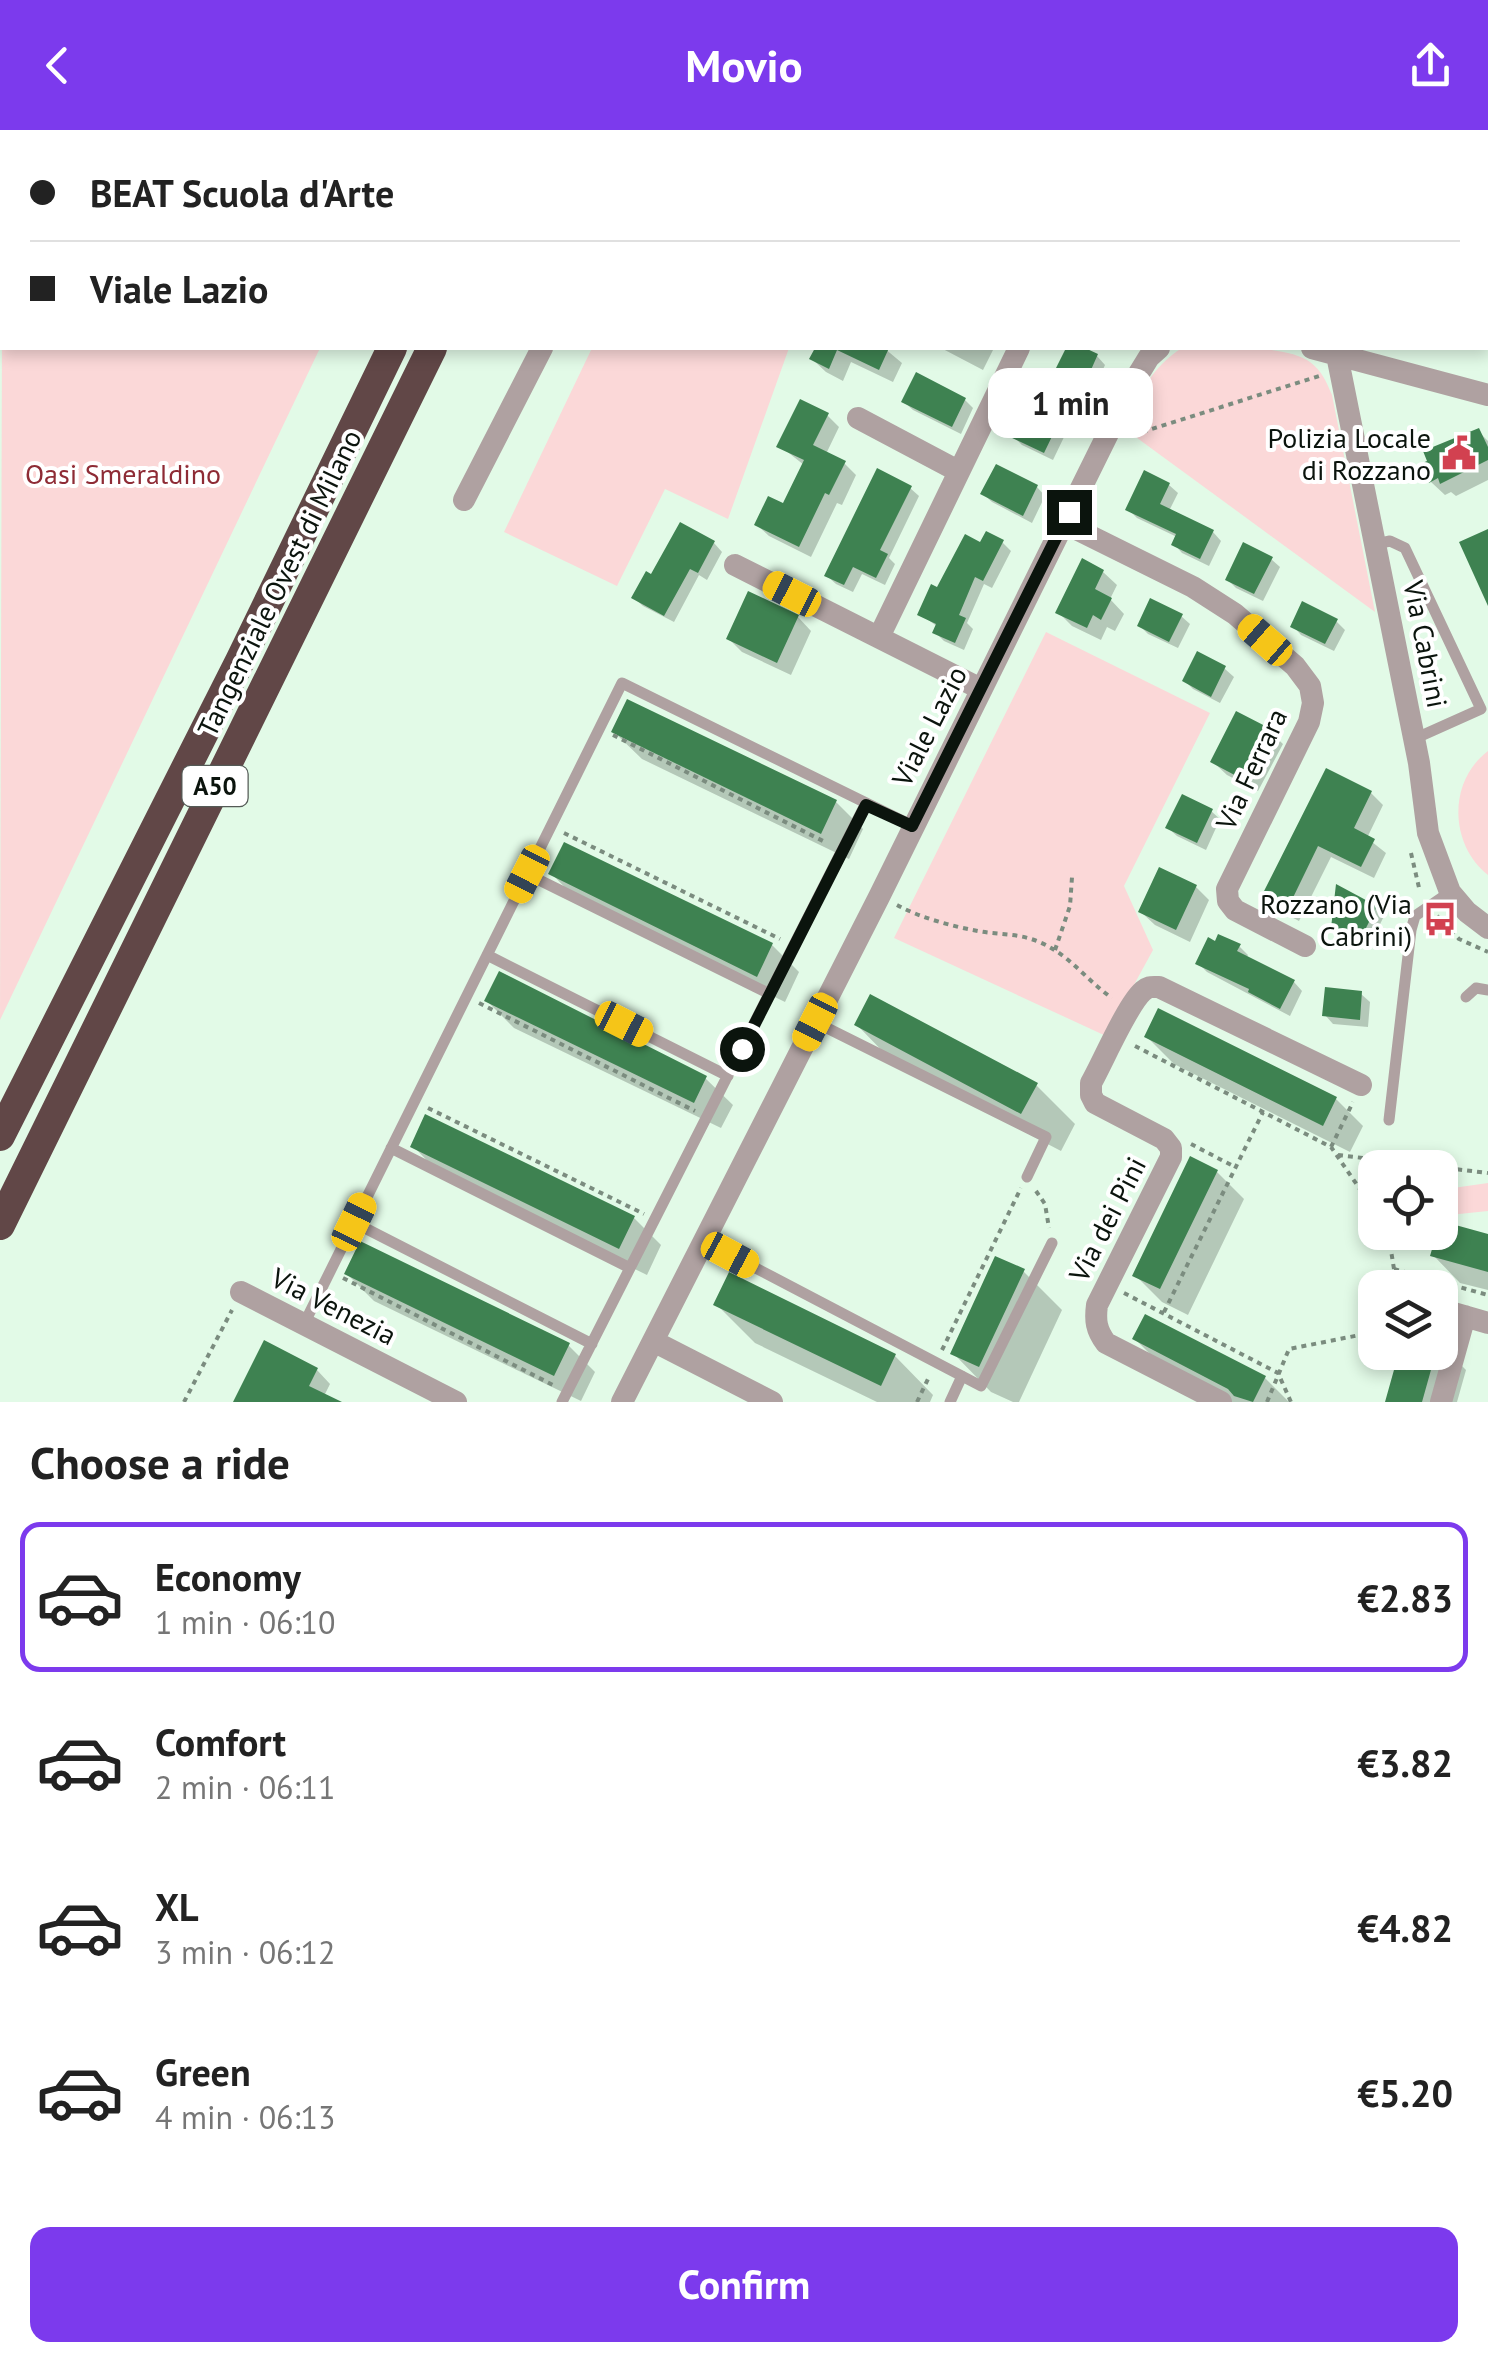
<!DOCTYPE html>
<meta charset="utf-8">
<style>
:root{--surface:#fff;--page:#f6f6f6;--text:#222;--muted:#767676;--line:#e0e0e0;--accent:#7c3aed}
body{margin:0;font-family:"PT Sans",sans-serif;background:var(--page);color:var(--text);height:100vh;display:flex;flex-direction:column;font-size:38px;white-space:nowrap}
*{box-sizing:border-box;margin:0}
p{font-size:32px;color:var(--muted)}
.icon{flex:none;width:55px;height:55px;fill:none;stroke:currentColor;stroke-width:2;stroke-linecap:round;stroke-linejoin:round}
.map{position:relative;height:1272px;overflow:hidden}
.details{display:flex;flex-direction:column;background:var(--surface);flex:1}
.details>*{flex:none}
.hud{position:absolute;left:0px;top:0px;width:1490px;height:220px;box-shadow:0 5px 15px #0003;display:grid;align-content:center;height:220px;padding:0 30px;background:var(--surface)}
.fabs{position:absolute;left:1358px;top:1020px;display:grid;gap:20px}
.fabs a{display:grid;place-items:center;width:100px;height:100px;border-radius:20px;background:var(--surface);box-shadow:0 5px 15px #0003;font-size:50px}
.end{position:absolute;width:45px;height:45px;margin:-22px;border:12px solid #0b140d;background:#fff;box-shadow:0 0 0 5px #fff}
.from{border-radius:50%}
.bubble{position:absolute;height:70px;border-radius:20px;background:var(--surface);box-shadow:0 5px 15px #0003;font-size:32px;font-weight:700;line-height:70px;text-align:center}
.car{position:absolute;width:30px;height:60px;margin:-30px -15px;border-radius:12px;box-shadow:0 0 8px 2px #0007;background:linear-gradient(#f5c518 24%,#345 0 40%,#f5c518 0 76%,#345 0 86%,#f5c518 0)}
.hud b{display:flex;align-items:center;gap:35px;height:95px;font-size:38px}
.hud b+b{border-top:2px solid var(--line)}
.hud i{width:25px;height:25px;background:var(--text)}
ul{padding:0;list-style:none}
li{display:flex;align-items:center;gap:30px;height:150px;margin:0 20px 15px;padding:0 10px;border:5px solid transparent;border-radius:20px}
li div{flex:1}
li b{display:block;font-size:38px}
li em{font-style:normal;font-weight:700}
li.selected{border-color:var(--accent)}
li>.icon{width:90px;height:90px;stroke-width:1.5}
h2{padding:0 30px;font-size:45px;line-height:120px}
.action{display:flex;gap:20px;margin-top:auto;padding:20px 30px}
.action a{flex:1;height:115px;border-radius:20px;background:var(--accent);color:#fff;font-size:40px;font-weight:700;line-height:115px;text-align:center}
header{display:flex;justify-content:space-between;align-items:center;height:130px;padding:0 30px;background:var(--accent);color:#fff;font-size:45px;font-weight:700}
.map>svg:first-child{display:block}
.green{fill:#fbd8d8}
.shadow{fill:#0003}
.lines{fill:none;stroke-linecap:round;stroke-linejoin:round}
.canal{stroke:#86cb96;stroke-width:20}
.building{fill:#3e8251}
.path{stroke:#7b8c7f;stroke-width:4;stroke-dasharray:5 5;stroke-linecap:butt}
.service{stroke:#afa1a1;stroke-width:11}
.minor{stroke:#afa1a1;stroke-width:22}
.motorway{stroke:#614747;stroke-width:30}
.route{stroke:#0b140d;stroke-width:12}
.labels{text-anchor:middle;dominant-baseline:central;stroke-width:8;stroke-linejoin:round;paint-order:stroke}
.shield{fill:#fff;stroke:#545a56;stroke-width:2.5}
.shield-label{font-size:25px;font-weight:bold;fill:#0b140d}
.poi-label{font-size:28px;fill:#0b140d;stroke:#fff;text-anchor:end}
.park-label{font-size:28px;fill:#8e2b35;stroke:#fff}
.street-label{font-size:28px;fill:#0b140d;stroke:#fff}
</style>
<header><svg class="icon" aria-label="back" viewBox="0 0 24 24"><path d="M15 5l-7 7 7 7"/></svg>Movio<svg class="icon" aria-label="share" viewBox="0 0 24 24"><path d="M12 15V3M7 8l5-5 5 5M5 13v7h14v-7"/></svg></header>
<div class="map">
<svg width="1488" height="1272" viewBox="0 0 1488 1272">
<rect width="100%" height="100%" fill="#e2fae7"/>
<path class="green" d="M 218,0 L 413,0 L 214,2 Z
M 647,0 L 1081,0 L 646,2 Z
M 2,192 L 2,218 L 320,218 L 0,890 Z
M 592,218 L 789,218 L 728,389 L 665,359 L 617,456 L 504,402 Z
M 1182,218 C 1212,217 1286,214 1310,232 C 1322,241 1326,251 1332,265 L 1375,482 L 1133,305 C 1130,271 1153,236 1182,218 Z
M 1046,502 L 1210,583 L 1124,756 L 1153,820 L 1106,906 L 894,808 Z
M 1488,621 L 1488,745 C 1449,714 1448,651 1488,621 Z
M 1488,1053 L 1488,1081 L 1440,1086 L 1440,1056 L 1453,1058 Z"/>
<path class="shadow" d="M 1295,0 L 1478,0 L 1295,2 Z
M 817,218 L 884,218 L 902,233 L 893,252 L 851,232 L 843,251 L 826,242 L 812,229 Z
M 941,218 L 994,218 L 983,240 Z
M 1068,218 L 1079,218 L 1097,226 L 1105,235 L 1092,264 L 1065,252 L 1056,243 Z
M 965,270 L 973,278 L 961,304 L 913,280 L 904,272 Z
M 827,285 L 839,297 L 826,324 L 844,333 L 856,345 L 842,375 L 837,373 L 811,427 L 769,406 L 757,395 L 784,376 L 804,335 L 780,316 Z
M 1057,296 L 1065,305 L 1053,330 L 1022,315 L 1014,307 Z
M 1478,301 L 1488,311 L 1488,350 L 1456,366 L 1451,362 L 1445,365 L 1431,352 Z
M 1169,355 L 1178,363 L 1169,381 L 1213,402 L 1221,411 L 1209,436 L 1182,423 L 1174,414 L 1177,407 L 1137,388 L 1128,379 Z
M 1037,357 L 1045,366 L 1032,393 L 992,372 L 983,364 Z
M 910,358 L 919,366 L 889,428 L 895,434 L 885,455 L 862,444 L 853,462 L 836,454 L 827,446 Z
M 1002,412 L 1011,421 L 992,458 L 984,454 L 967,493 L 973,499 L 964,520 L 944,511 L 935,502 L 938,497 L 920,484 L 981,415 Z
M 714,413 L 722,422 L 707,450 L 699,445 L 674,492 L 643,476 L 634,468 L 652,447 Z
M 1271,429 L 1280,437 L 1263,471 L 1236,458 L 1228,450 Z
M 1103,442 L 1117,455 L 1110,469 L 1124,484 L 1115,501 L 1107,497 L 1101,510 L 1072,496 L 1058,482 Z
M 1181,486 L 1190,494 L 1178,518 L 1148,504 L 1140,496 Z
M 798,487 L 811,501 L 791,545 L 742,522 L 729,509 Z
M 1336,491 L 1345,500 L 1334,521 L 1301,505 L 1293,496 Z
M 1198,525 L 1225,539 L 1234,547 L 1220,573 L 1193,559 L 1185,551 Z
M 1269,601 L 1283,614 L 1258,661 L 1227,645 L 1213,632 Z
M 614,602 L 836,672 L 863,699 L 849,729 L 642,629 Z
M 1371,663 L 1383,675 L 1367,708 L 1386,723 L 1374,748 L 1331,727 L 1299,791 L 1276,779 L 1264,767 Z
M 1211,681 L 1220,689 L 1206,720 L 1177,706 L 1168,698 Z
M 551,743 L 772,815 L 799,842 L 785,872 L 578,771 Z
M 1196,757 L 1209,770 L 1190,812 L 1155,795 L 1141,782 Z
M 1376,778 L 1384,786 L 1368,819 L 1343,806 L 1334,797 Z
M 1239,816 L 1248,825 L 1246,829 L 1294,852 L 1302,861 L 1290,886 L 1207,842 L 1198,833 Z
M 1361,864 L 1370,872 L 1368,897 L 1333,894 L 1325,885 Z
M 487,871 L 705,948 L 733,975 L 721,998 L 514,898 Z
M 857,895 L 1036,955 L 1075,994 L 1061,1021 L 895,934 Z
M 1147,907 L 1336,969 L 1363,996 L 1350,1022 L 1174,934 Z
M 413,1016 L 634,1088 L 661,1115 L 647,1145 L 440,1044 Z
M 1217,1042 L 1244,1069 L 1188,1185 L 1162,1172 L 1135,1145 Z
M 1442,1094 L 1488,1107 L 1488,1160 L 1460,1153 L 1433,1125 Z
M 1023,1141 L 1062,1180 L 1019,1272 L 1013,1272 L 991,1262 L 953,1223 Z
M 347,1144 L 568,1215 L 595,1242 L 581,1271 L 374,1171 Z
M 716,1174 L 895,1226 L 933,1265 L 930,1272 L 877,1272 L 755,1213 Z
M 1135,1209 L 1265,1248 L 1289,1272 L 1232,1272 L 1162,1236 Z
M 1440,1214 L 1466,1240 L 1457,1272 L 1388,1272 L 1402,1222 L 1440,1222 Z
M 317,1240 L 330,1254 L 324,1266 L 236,1272 Z"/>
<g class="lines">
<path class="canal" d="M 197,2 L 200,0
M 0,168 L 2,163"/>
</g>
<path class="building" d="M 815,218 L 889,218 L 879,240 L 837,220 L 829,239 L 809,229 Z
M 1066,218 L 1085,218 L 1098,224 L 1083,258 L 1053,244 Z
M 916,242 L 966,268 L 952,297 L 901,272 Z
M 800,269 L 829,283 L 813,315 L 846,331 L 829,365 L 825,363 L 799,417 L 754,395 L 768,366 L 783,373 L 804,330 L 776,317 Z
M 1024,278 L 1058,294 L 1044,323 L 1010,307 Z
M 1479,298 L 1488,317 L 1488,330 L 1440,354 L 1438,348 L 1429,353 L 1420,334 L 1427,331 L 1423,321 Z
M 996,334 L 1038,355 L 1023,386 L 980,364 Z
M 877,338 L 912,356 L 880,420 L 888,424 L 876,448 L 853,437 L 844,455 L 824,446 Z
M 1144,340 L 1170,353 L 1160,374 L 1214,400 L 1200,429 L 1171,415 L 1176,404 L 1125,380 Z
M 680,392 L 715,411 L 698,443 L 690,439 L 664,486 L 631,468 L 646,441 L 651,444 Z
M 1488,399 L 1488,476 L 1459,412 Z
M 986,401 L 1004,410 L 983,451 L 975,447 L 959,485 L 966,488 L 955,513 L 932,503 L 936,494 L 917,485 L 931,454 L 937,457 L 965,404 L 980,412 Z
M 1243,412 L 1273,427 L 1254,464 L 1225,450 Z
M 1082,428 L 1104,440 L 1095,459 L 1112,468 L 1101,490 L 1093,485 L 1087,498 L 1055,483 Z
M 748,461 L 799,485 L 777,533 L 726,509 Z
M 1150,468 L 1183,484 L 1169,512 L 1137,496 Z
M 1302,471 L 1338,489 L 1325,514 L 1290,497 Z
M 1197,521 L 1226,536 L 1211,567 L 1182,551 Z
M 627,569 L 837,670 L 821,704 L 611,602 Z
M 1236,581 L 1271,599 L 1244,650 L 1210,632 Z
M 1326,638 L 1372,661 L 1354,698 L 1375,709 L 1361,737 L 1318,716 L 1287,780 L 1261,767 Z
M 1182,664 L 1213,679 L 1197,713 L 1165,698 Z
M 564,712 L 773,813 L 757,847 L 548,744 Z
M 1159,737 L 1197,755 L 1176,800 L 1138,782 Z
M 1336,754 L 1377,776 L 1359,812 L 1331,798 Z
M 1218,804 L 1241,814 L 1237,821 L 1295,850 L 1280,879 L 1248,862 L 1249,859 L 1195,834 L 1208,807 L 1215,811 Z
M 499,841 L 707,946 L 694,973 L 484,871 Z
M 1325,857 L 1362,861 L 1360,890 L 1322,886 Z
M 870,864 L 1038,953 L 1021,984 L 854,895 Z
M 1158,878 L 1337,967 L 1323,996 L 1144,907 Z
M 425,984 L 635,1086 L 619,1119 L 410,1017 Z
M 1190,1026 L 1218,1040 L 1160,1159 L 1132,1146 Z
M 1441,1091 L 1488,1104 L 1488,1142 L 1430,1126 L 1437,1102 L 1440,1102 Z
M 360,1111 L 570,1213 L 554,1246 L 344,1144 Z
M 995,1126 L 1025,1139 L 979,1237 L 950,1224 Z
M 729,1142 L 896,1224 L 881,1256 L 713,1175 Z
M 1145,1184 L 1266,1246 L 1253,1272 L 1234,1266 L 1228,1259 L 1132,1209 Z
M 264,1210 L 318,1238 L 309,1256 L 342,1272 L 233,1272 Z
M 1399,1222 L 1436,1222 L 1422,1272 L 1385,1272 Z"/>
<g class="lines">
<path class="path" d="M 835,0 L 843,2
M 1133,305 L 1319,246
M 613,605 L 827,713
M 564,703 L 780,809
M 1411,723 L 1420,762
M 897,775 C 921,788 951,796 978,801 C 999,805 1019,803 1039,812 C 1069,824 1086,850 1112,868
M 1437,786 L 1459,809 L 1488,822
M 1055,820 L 1070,776 L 1072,747
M 479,873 L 695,981
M 1135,916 L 1331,1017 L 1375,1081
M 428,978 L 644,1084
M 1191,1014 L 1235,1037
M 1331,1017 L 1353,972
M 1338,1025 L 1488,1043
M 1036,1061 L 1045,1074 L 1049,1098
M 1394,1139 L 1488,1165
M 343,1148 L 553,1255
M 1388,1158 L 1394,1139 L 1388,1102
M 1124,1163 L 1278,1243 L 1291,1272
M 1164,1182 L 1263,982
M 942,1220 L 1021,1058
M 184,1272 L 232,1180
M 917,1272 L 929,1247
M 1267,1272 L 1289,1219 L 1375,1202"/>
<path class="service" d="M 1263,2 L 1264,0
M 1376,414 L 1390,411 L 1405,418 L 1481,579 L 1414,609
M 527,744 L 770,864
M 487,825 L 728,946
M 1466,867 L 1476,858 L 1488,860
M 815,892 L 1046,1007 L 1027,1047
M 1389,990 L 1411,800 L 1415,786 L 1450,762
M 391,1018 L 630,1138
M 355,1093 L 592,1214
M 704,1111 L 981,1256 L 1052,1113
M 304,1194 L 622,553 L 913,696
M 562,1272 L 865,675
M 950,1272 L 962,1246"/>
<path class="minor" d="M 619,2 L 620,0
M 1039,2 L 1041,0
M 1312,218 L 1488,265
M 1337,225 L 1419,633 L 1428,703 L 1450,762 L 1467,782 L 1488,798
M 858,288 L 958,341
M 464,370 L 542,218
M 1064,393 L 1193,457 L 1235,484 L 1295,536 L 1310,556 L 1313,573 L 1309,592 L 1227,759 L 1228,771 L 1235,780 L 1305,816
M 735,435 L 981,559
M 879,507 L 1019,218
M 241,1162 L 456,1272
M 1440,1179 L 1488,1193
M 653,1211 L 772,1272
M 622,1272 L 879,767 L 1133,253 L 1149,227 L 1159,218
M 1221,1272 L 1106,1213 C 1096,1200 1095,1190 1097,1175 L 1171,1027 L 1171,1018 L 1164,1009 L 1095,973 L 1091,965 L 1091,953 C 1103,932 1127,875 1143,861 C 1149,856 1151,857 1159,857 L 1361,955
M 1441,1272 L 1465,1186"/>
<path class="motorway" d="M 494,2 L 495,0
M 535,2 L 536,0
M 0,1006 L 240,531 L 392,218
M 0,1095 L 432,218"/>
</g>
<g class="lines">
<path class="route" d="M 742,919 L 866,675 L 912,696 L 1069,382"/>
</g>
<defs>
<g id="civic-bare" transform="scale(2.7)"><path d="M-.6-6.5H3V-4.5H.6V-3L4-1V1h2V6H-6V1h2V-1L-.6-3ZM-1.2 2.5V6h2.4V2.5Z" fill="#d24150" stroke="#fff" stroke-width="2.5" paint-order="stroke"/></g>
<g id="bus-bare" transform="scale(2.7)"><path d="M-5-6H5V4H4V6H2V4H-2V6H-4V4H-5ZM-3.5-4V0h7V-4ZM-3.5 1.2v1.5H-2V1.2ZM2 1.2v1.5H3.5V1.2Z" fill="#d24150" stroke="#fff" stroke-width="2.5" paint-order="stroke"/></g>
</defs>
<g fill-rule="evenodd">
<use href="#civic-bare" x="1459" y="323"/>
<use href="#bus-bare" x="1440" y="789"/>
</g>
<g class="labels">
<rect class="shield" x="182.5" y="636" width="65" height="40" rx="8"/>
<g class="shield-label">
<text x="215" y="656">A50</text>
</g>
<g class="poi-label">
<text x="1431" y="307">Polizia Locale<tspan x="1431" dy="32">di Rozzano</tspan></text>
<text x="1412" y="773">Rozzano (Via<tspan x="1412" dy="32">Cabrini)</tspan></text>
</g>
<g class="park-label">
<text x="123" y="343">Oasi Smeraldino</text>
</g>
<g class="street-label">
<text transform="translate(279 453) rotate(-64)">Tangenziale Ovest di Milano</text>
<text transform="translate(1426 514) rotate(79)">Via Cabrini</text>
<text transform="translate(929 596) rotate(-63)">Viale Lazio</text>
<text transform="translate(1251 639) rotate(-65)">Via Ferrara</text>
<text transform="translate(1107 1089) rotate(-63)">Via dei Pini</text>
<text transform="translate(334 1176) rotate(27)">Via Venezia</text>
</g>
</g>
</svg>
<div class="fabs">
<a><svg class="icon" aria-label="locate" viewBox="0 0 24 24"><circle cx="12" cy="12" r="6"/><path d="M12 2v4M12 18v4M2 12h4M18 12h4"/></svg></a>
<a><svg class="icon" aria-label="layers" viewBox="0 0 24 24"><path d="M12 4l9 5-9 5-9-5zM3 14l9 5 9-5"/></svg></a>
</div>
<i class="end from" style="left:742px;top:919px"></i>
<i class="end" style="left:1069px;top:382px"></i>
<div class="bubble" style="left:988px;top:238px;width:165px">1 min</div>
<i class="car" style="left:792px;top:464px;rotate:297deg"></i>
<i class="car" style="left:1265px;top:510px;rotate:311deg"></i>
<i class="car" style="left:527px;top:744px;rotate:207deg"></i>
<i class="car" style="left:815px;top:892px;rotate:207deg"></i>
<i class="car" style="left:624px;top:894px;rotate:117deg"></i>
<i class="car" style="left:354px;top:1092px;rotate:26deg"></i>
<i class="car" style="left:730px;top:1125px;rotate:118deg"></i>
<div class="hud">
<b><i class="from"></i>BEAT Scuola d'Arte</b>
<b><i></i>Viale Lazio</b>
</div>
</div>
<section class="details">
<h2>Choose a ride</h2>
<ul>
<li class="selected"><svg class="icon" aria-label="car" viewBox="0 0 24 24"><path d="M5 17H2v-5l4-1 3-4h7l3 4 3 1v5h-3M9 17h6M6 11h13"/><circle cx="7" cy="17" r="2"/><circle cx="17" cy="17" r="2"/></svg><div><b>Economy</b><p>1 min · 06:10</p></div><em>€2.83</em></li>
<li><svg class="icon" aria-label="car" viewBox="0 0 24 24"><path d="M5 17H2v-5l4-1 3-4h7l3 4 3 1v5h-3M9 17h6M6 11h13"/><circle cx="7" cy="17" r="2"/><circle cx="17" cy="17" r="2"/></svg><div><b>Comfort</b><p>2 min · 06:11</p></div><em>€3.82</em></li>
<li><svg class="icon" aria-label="car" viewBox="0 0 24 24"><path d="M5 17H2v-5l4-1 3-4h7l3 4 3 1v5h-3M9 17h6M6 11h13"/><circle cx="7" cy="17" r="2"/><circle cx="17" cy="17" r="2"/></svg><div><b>XL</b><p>3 min · 06:12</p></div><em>€4.82</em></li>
<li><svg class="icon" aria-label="car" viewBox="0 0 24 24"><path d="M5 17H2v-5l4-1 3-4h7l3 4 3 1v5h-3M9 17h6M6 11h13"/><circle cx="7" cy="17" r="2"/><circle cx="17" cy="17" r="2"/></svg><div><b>Green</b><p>4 min · 06:13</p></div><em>€5.20</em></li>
</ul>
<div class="action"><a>Confirm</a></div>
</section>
